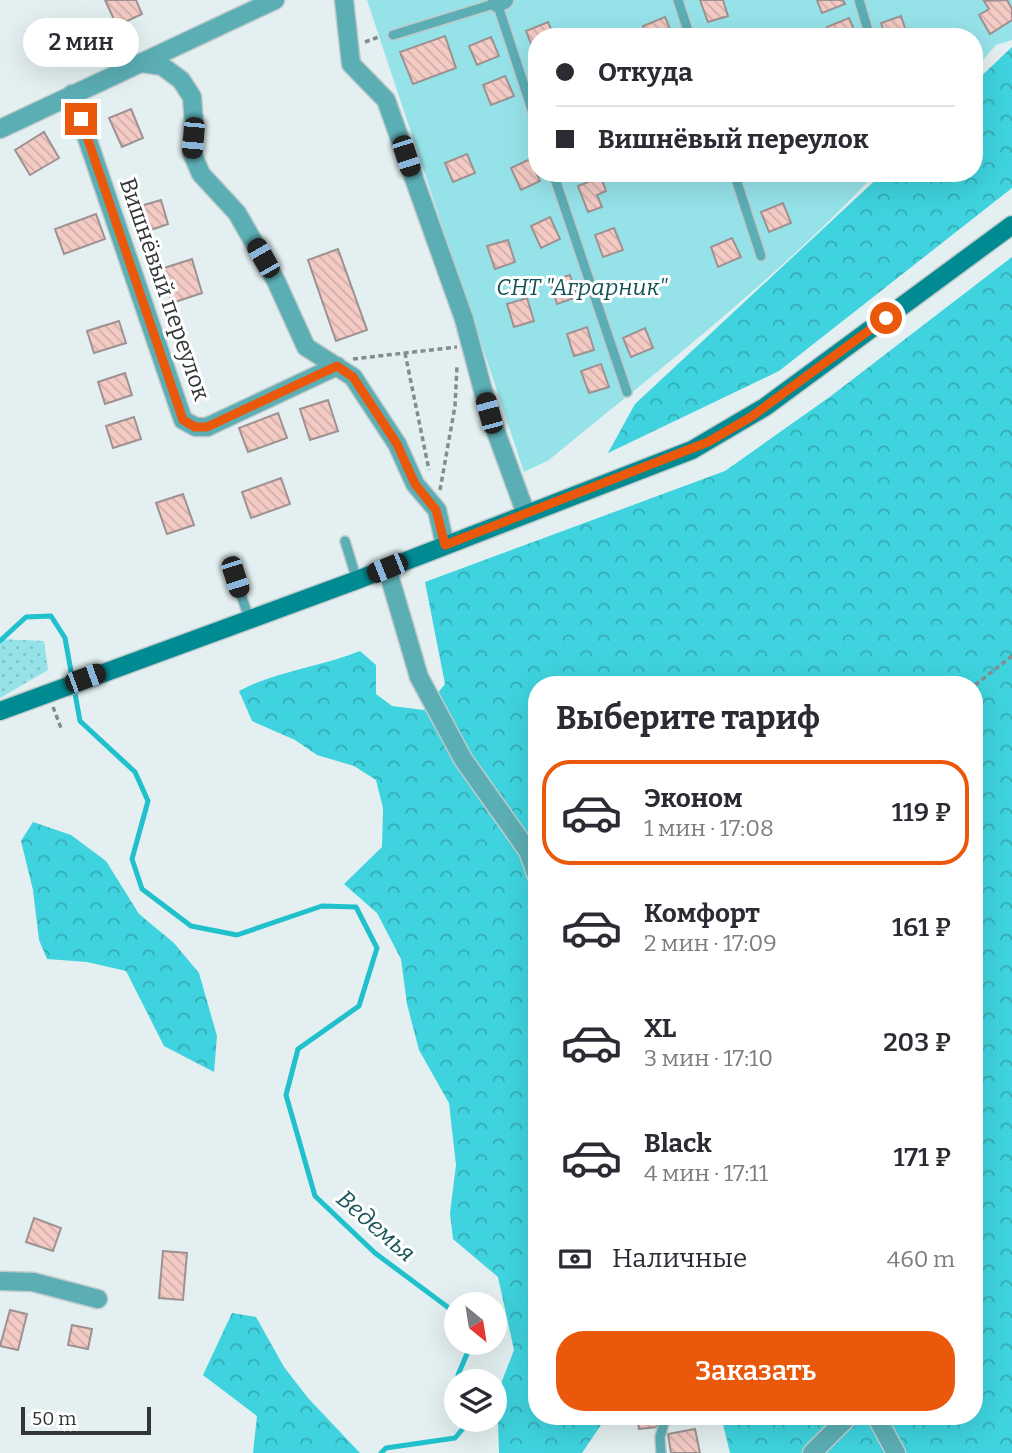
<!DOCTYPE html>
<html lang="ru">
<meta charset="utf-8">
<style>
:root{--surface:#fff;--page:#f2f2f3;--text:#2b2b33;--muted:#7c7c81;--line:#e1e1e2;--accent:#ea580c}
body{margin:0;font-family:Bitter,serif;background:var(--page);color:var(--text);height:100vh;display:flex;flex-direction:column;font-size:26px;white-space:nowrap}
*{box-sizing:border-box;margin:0}
p{font-size:23px;color:var(--muted)}
.icon{flex:none;width:38px;height:38px;fill:none;stroke:currentColor;stroke-width:2;stroke-linecap:round;stroke-linejoin:round}
.map{position:relative;flex:1;overflow:hidden}
.sheet{position:absolute;left:528px;top:676px;width:455px;height:749px;display:flex;flex-direction:column;background:var(--surface);border-radius:28px;box-shadow:0 7px 28px #0002}
.sheet>*{flex:none}
.guide{position:absolute;left:528px;top:28px;width:455px;height:154px;border-radius:28px;box-shadow:0 7px 28px #0002;display:grid;align-content:center;height:154px;padding:0 28px;background:var(--surface)}
.needle{width:46px;rotate:150deg}
.buttons{position:absolute;left:444px;top:1292px;display:grid;gap:14px}
.buttons a{display:grid;place-items:center;width:63px;height:63px;border-radius:50%;background:var(--surface);box-shadow:0 7px 28px #0002;font-size:35px}
.scale{position:absolute;left:21px;bottom:18px;width:130px;box-sizing:border-box;padding-left:7px;border:4px solid #313536;border-top:0;font-size:19px;line-height:24px;white-space:nowrap;color:#313536;-webkit-text-stroke:5px #fff;paint-order:stroke}
.end{position:absolute;width:32px;height:32px;margin:-16px;border:9px solid #ea580c;background:#fff;box-shadow:0 0 0 4px #fff}
.from{border-radius:50%}
.bubble{position:absolute;height:49px;border-radius:24px;background:var(--surface);box-shadow:0 7px 28px #0002;font-size:23px;font-weight:600;line-height:49px;text-align:center}
.car{position:absolute;width:21px;height:42px;margin:-21px -10px;border-radius:9px;box-shadow:0 0 5px 2px #0007;background:linear-gradient(#222 24%,#8ab4d8 0 40%,#222 0 76%,#8ab4d8 0 86%,#222 0)}
.guide b{display:flex;align-items:center;gap:24px;height:66px;font-size:26px}
.guide b+b{border-top:2px solid var(--line)}
.guide i{width:18px;height:18px;background:var(--text)}
ul{padding:0;list-style:none}
li{display:flex;align-items:center;gap:21px;height:105px;margin:0 14px 10px;padding:0 14px;border:4px solid transparent;border-radius:28px}
li div{flex:1}
li b{display:block;font-size:26px}
li em{font-style:normal;font-weight:600}
li.selected{border-color:var(--accent)}
li>.icon{width:63px;height:63px;stroke-width:1.5}
h2{padding:0 28px;font-size:32px;line-height:84px}
.pay{display:flex;align-items:center;gap:18px;height:77px;padding:0 28px;font-size:26px}
.pay p{margin-inline-start:auto}
.cta{display:flex;gap:14px;margin-top:auto;padding:14px 28px}
.cta a{flex:1;height:80px;border-radius:28px;background:var(--accent);color:#fff;font-size:28px;font-weight:600;line-height:80px;text-align:center}
.map>svg:first-child{display:block}
.grass{fill:url(#grass-dots)}
.forest{fill:url(#forest-crowns)}
.green{fill:#95e3e9}
.lines{fill:none;stroke-linecap:round;stroke-linejoin:round}
.stream{stroke:#20c1cc;stroke-width:5}
.building{fill:url(#building-back-hatch);stroke:#9d9291;stroke-width:2}
.service-casing{stroke:#bfcacb;stroke-width:12}
.minor-casing{stroke:#bfcacb;stroke-width:21}
.secondary-casing{stroke:#bfcacb;stroke-width:21}
.path{stroke:#848c8d;stroke-width:3.5;stroke-dasharray:5 3.5;stroke-linecap:butt}
.service{stroke:#5baeb4;stroke-width:9}
.minor{stroke:#5baeb4;stroke-width:18}
.secondary{stroke:#008a92;stroke-width:18}
.route{stroke:#ea580c;stroke-width:9}
.labels{text-anchor:middle;dominant-baseline:central;stroke-width:6;stroke-linejoin:round;paint-order:stroke}
.park-label{font-size:23px;font-style:italic;fill:#145257;stroke:#fff}
.street-label{font-size:23px;fill:#313536;stroke:#fff}
.water-label{font-size:24px;font-style:italic;fill:#1b575b;stroke:#fff}
</style>
<div class="map">
<svg width="1012" height="1453" viewBox="0 0 1012 1453">
<defs>
<pattern id="grass-dots" width="8" height="8" patternUnits="userSpaceOnUse" patternTransform="scale(1.75)"><rect width="8" height="8" fill="#95e3e9"/><path d="M2 2h.1M6 6h.1" fill="none" stroke="#81c3c8" stroke-width="1.8" stroke-linecap="round"/></pattern>
<pattern id="forest-crowns" width="20" height="18" patternUnits="userSpaceOnUse" patternTransform="scale(1.75)"><rect width="20" height="18" fill="#3ed3de"/><path d="M2 6a3 3 0 1 1 6 0M12 15a3 3 0 1 1 6 0" fill="none" stroke="#35acb5"/></pattern>
<pattern id="building-back-hatch" width="6" height="6" patternUnits="userSpaceOnUse" patternTransform="scale(1.75)"><rect width="6" height="6" fill="#f4cac4"/><path d="M-1 5l2 2M0 0l6 6M5-1l2 2" fill="none" stroke="#d2aea9"/></pattern>
</defs>
<rect width="100%" height="100%" fill="#e3eff0"/>
<path class="grass" d="M 0,639 L 44,641 L 48,670 L 0,698 Z"/>
<path class="forest" d="M 1012,47 L 1012,188 L 779,371 L 608,453 L 635,404 L 883,173 L 975,173 L 975,82 Z
M 1012,257 L 1012,1453 L 730,1453 L 721,1416 L 975,1416 L 975,684 L 537,684 L 537,1416 L 607,1416 L 582,1453 L 499,1453 L 497,1394 L 514,1350 L 498,1277 L 453,1239 L 450,1213 L 456,1165 L 449,1103 L 419,1050 L 407,1004 L 401,959 L 377,913 L 344,884 L 382,847 L 383,808 L 376,780 L 354,766 L 317,755 L 295,740 L 252,721 L 239,691 C 276,671 321,667 360,651 L 376,665 L 376,694 L 392,706 L 424,710 L 445,684 L 425,582 L 725,471 L 831,396 Z
M 33,822 L 71,835 L 106,861 L 139,914 L 174,943 L 199,973 L 217,1036 L 214,1072 L 164,1046 L 126,971 L 87,962 L 47,959 L 39,940 L 33,890 L 21,841 Z
M 232,1313 L 256,1317 L 284,1367 L 308,1398 L 360,1453 L 253,1453 L 257,1416 L 203,1375 Z"/>
<path class="green" d="M 367,0 L 1012,0 L 1012,40 L 996,45 L 975,69 L 975,37 L 537,37 L 537,173 L 876,173 C 777,279 661,368 549,460 L 524,472 Z"/>
<g class="lines">
<path class="stream" d="M 0,641 L 26,617 L 51,616 L 65,638 L 80,721 L 135,772 L 148,801 L 132,859 L 142,889 L 191,926 L 237,935 L 322,906 L 356,907 L 377,948 L 359,1006 L 298,1049 L 286,1095 L 315,1196 L 375,1253 L 457,1314
M 459,1381 L 458,1375 L 472,1342
M 381,1453 L 386,1448 L 455,1438 L 471,1419"/>
</g>
<path class="building" d="M 105,0 L 136,0 L 142,14 L 117,26 Z
M 700,0 L 723,0 L 728,16 L 708,22 Z
M 817,0 L 843,0 L 845,4 L 822,13 Z
M 1007,0 L 1012,9 L 1012,20 L 990,34 L 979,15 L 989,9 L 984,1 Z
M 901,16 L 908,37 L 886,37 L 881,23 Z
M 665,17 L 673,36 L 647,37 L 643,26 Z
M 849,18 L 857,37 L 831,37 L 827,27 Z
M 50,21 L 64,50 L 40,62 L 26,32 Z
M 548,22 L 554,37 L 537,37 L 537,50 L 534,51 L 526,31 Z
M 445,36 L 456,68 L 413,84 L 400,52 Z
M 491,37 L 499,56 L 477,65 L 469,46 Z
M 505,76 L 514,96 L 491,105 L 483,85 Z
M 131,109 L 143,138 L 122,147 L 109,118 Z
M 44,132 L 59,158 L 30,175 L 15,150 Z
M 467,154 L 475,173 L 453,182 L 445,163 Z
M 530,159 L 540,181 L 521,190 L 511,168 Z
M 601,177 L 606,191 L 597,195 L 602,207 L 588,212 L 578,186 Z
M 161,200 L 168,224 L 145,232 L 137,207 Z
M 783,203 L 791,223 L 769,232 L 761,212 Z
M 96,214 L 105,239 L 64,254 L 55,229 Z
M 550,217 L 560,239 L 541,248 L 531,226 Z
M 614,228 L 623,250 L 603,257 L 595,235 Z
M 732,238 L 741,257 L 718,267 L 711,247 Z
M 508,240 L 515,262 L 495,269 L 487,246 Z
M 338,249 L 367,330 L 336,341 L 308,260 Z
M 192,259 L 202,293 L 172,303 L 161,269 Z
M 570,275 L 577,297 L 557,304 L 550,281 Z
M 527,298 L 534,321 L 514,327 L 507,304 Z
M 119,321 L 126,343 L 94,353 L 87,331 Z
M 587,327 L 594,350 L 574,356 L 567,334 Z
M 645,328 L 653,348 L 631,357 L 623,338 Z
M 601,364 L 609,387 L 589,393 L 581,371 Z
M 125,373 L 132,395 L 105,404 L 98,382 Z
M 328,400 L 338,431 L 310,440 L 300,409 Z
M 278,413 L 287,438 L 248,452 L 239,428 Z
M 134,417 L 141,439 L 113,448 L 106,426 Z
M 281,478 L 290,504 L 251,518 L 242,492 Z
M 183,494 L 194,525 L 167,534 L 156,503 Z
M 34,1218 L 61,1228 L 53,1251 L 26,1242 Z
M 163,1251 L 187,1253 L 183,1300 L 159,1298 Z
M 10,1310 L 27,1314 L 18,1350 L 0,1346 Z
M 72,1325 L 92,1329 L 88,1349 L 68,1345 Z
M 637,1416 L 656,1416 L 657,1427 L 639,1429 Z
M 695,1429 L 700,1453 L 671,1453 L 668,1434 Z"/>
<g class="lines">
<g class="service-casing">
<path id="service" d="M 678,0 L 690,37
M 859,0 L 870,37
M 393,35 L 497,3 L 537,125
M 553,173 L 627,392
M 734,173 L 761,256
M 345,541 L 357,580
M 235,577 L 249,618
M 661,1453 L 660,1437 L 666,1416"/>
</g>
<g class="minor-casing">
<path id="minor" d="M 344,0 L 351,64 L 386,100 L 464,319 L 489,413 L 526,514
M 497,3 L 504,0
M 142,63 L 162,66 L 181,80 L 192,97 L 194,123 L 192,153 L 201,174 L 237,213 L 276,281 L 306,347 L 353,377 L 397,444 L 415,484 L 437,510 L 445,545
M 72,94 L 183,420 L 196,427 L 207,427 L 337,366
M 0,129 L 275,0
M 387,568 L 419,677 L 463,759 L 528,851 L 537,876
M 0,1281 L 33,1282 L 98,1299
M 876,1416 L 896,1453
M 812,1453 L 849,1416"/>
</g>
<g class="secondary-casing">
<path id="secondary" d="M 0,711 L 357,580 L 692,450 L 765,407 L 1012,225"/>
</g>
<path class="path" d="M 365,42 L 381,36
M 405,353 L 429,470
M 353,359 L 457,347
M 440,490 L 455,406 L 457,366
M 975,685 L 1012,656
M 53,707 L 61,728"/>
<use href="#service" class="service"/>
<use href="#minor" class="minor"/>
<use href="#secondary" class="secondary"/>
</g>
<g class="lines">
<path class="route" d="M 81,119 L 183,420 L 195,427 L 207,427 L 337,366 L 353,377 L 397,444 L 415,484 L 436,510 L 445,545 L 708,442 L 751,417 L 886,318"/>
</g>
<g class="labels">
<g class="park-label">
<text x="582" y="287">СНТ "Аграрник"</text>
</g>
<g class="street-label">
<text transform="translate(165 289) rotate(71)">Вишнёвый переулок</text>
</g>
<g class="water-label">
<text transform="translate(376 1226) rotate(41)">Ведемья</text>
</g>
</g>
</svg>
<div class="buttons">
<a><svg class="needle" viewBox="-14 -14 28 28"><path d="M0-13l5 13h-10z" fill="#e53935"/><path d="M0 13l5-13h-10z" fill="#7c7c81"/></svg></a>
<a><svg class="icon" aria-label="layers" viewBox="0 0 24 24"><path d="M12 4l9 5-9 5-9-5zM3 14l9 5 9-5"/></svg></a>
</div>
<div class="scale">50 m</div>
<i class="end from" style="left:886px;top:318px"></i>
<i class="end" style="left:81px;top:119px"></i>
<div class="bubble" style="left:23px;top:18px;width:116px">2 мин</div>
<i class="car" style="left:193px;top:138px;rotate:185deg"></i>
<i class="car" style="left:406px;top:156px;rotate:162deg"></i>
<i class="car" style="left:263px;top:258px;rotate:330deg"></i>
<i class="car" style="left:489px;top:413px;rotate:345deg"></i>
<i class="car" style="left:387px;top:568px;rotate:248deg"></i>
<i class="car" style="left:235px;top:577px;rotate:162deg"></i>
<i class="car" style="left:85px;top:678px;rotate:70deg"></i>
<div class="guide">
<b><i class="from"></i>Откуда</b>
<b><i></i>Вишнёвый переулок</b>
</div>
<section class="sheet">
<h2>Выберите тариф</h2>
<ul>
<li class="selected"><svg class="icon" aria-label="car" viewBox="0 0 24 24"><path d="M5 17H2v-5l4-1 3-4h7l3 4 3 1v5h-3M9 17h6M6 11h13"/><circle cx="7" cy="17" r="2"/><circle cx="17" cy="17" r="2"/></svg><div><b>Эконом</b><p>1 мин · 17:08</p></div><em>119 ₽</em></li>
<li><svg class="icon" aria-label="car" viewBox="0 0 24 24"><path d="M5 17H2v-5l4-1 3-4h7l3 4 3 1v5h-3M9 17h6M6 11h13"/><circle cx="7" cy="17" r="2"/><circle cx="17" cy="17" r="2"/></svg><div><b>Комфорт</b><p>2 мин · 17:09</p></div><em>161 ₽</em></li>
<li><svg class="icon" aria-label="car" viewBox="0 0 24 24"><path d="M5 17H2v-5l4-1 3-4h7l3 4 3 1v5h-3M9 17h6M6 11h13"/><circle cx="7" cy="17" r="2"/><circle cx="17" cy="17" r="2"/></svg><div><b>XL</b><p>3 мин · 17:10</p></div><em>203 ₽</em></li>
<li><svg class="icon" aria-label="car" viewBox="0 0 24 24"><path d="M5 17H2v-5l4-1 3-4h7l3 4 3 1v5h-3M9 17h6M6 11h13"/><circle cx="7" cy="17" r="2"/><circle cx="17" cy="17" r="2"/></svg><div><b>Black</b><p>4 мин · 17:11</p></div><em>171 ₽</em></li>
</ul>
<div class="pay"><svg class="icon" aria-label="cash" viewBox="0 0 24 24"><path d="M3 7h18v10H3z"/><circle cx="12" cy="12" r="2"/></svg>Наличные<p>460 m</p></div>
<div class="cta"><a>Заказать</a></div>
</section>
</div>
